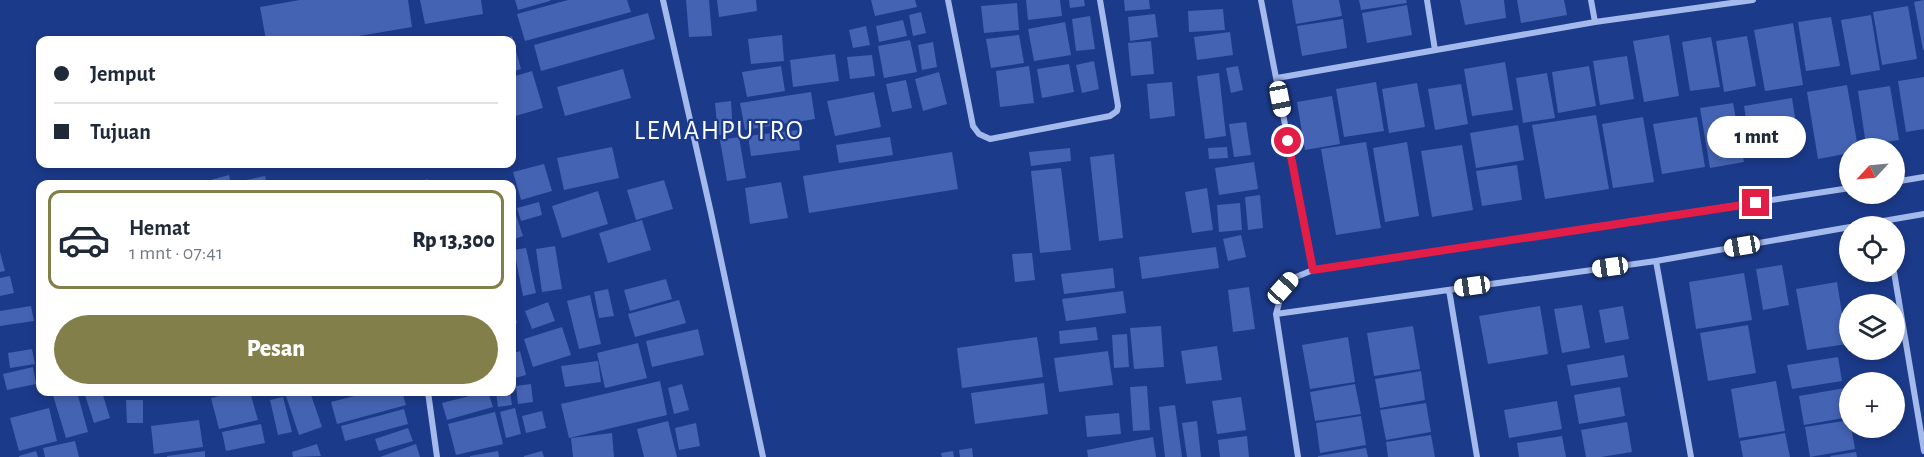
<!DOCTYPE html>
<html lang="id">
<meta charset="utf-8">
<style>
:root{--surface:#fff;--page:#f6f6f7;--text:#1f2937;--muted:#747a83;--line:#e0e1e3;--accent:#837f4a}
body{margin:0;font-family:"Alegreya Sans",sans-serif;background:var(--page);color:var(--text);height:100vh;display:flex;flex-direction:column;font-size:22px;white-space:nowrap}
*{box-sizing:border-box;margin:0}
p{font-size:20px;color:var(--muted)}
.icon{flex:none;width:33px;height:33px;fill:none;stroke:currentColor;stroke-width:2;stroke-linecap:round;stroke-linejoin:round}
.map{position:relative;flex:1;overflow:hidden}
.sheet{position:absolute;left:36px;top:180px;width:480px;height:216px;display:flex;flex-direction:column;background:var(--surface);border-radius:12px;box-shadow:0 3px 9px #0003}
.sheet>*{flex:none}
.guide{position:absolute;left:36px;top:36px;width:480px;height:132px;border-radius:12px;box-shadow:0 3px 9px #0003;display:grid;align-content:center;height:132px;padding:0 18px;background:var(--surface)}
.needle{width:39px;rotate:244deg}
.fabs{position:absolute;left:1839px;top:138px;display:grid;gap:12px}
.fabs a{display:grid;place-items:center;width:66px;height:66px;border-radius:50%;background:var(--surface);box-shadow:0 3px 9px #0003;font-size:30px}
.end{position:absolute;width:27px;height:27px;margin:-14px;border:8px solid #e11d48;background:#fff;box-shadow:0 0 0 3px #fff}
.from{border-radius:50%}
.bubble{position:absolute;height:42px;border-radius:21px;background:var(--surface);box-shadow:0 3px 9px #0003;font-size:20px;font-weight:800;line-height:42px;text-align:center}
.car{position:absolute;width:18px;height:36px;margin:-18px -9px;border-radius:8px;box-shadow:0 0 4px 2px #0007;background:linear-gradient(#fff 24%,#345 0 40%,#fff 0 76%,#345 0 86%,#fff 0)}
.guide b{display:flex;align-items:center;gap:21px;height:57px;font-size:22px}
.guide b+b{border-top:2px solid var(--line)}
.guide i{width:15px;height:15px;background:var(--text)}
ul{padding:10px 0 0;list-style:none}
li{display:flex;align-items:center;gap:18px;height:99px;margin:0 12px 9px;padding:0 6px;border:3px solid transparent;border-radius:12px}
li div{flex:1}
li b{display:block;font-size:22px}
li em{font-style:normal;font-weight:800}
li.active{border-color:var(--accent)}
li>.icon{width:54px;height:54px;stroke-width:1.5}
.action{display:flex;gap:12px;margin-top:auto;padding:12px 18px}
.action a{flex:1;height:69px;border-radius:36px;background:var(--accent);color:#fff;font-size:24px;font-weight:800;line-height:69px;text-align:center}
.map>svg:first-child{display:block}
.building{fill:#4463b2}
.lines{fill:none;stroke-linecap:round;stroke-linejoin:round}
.minor{stroke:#a4baec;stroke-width:6}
.route{stroke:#e11d48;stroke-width:8}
.labels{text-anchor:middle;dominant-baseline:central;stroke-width:4.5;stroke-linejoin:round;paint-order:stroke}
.quarter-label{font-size:27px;letter-spacing:1.5px;fill:#fff;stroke:#1b3a89}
</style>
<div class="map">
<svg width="1924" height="457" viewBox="0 0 1924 457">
<rect width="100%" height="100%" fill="#1b3a89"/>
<path class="building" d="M 300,0 L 408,0 L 412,27 L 335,40 L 266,40 L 260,7 Z
M 420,0 L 481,0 L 483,14 L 425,24 Z
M 515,0 L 550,0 L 550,1 L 518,10 Z
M 568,0 L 627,0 L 631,12 L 525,41 L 517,14 Z
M 686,0 L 709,0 L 712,36 L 689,37 Z
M 717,0 L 756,0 L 757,11 L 719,17 Z
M 871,0 L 915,0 L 917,7 L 875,16 Z
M 1026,0 L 1060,0 L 1062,16 L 1028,20 Z
M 1069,0 L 1084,0 L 1085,6 L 1070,8 Z
M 1124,0 L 1149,0 L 1150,9 L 1125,11 Z
M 1292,0 L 1339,0 L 1342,16 L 1296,24 Z
M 1359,0 L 1406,0 L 1407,3 L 1361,10 Z
M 1460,0 L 1504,0 L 1506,18 L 1465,25 Z
M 1517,0 L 1564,0 L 1567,15 L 1521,23 Z
M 1924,0 L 1924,50 L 1923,50 L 1914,2 Z
M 1017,3 L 1019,30 L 984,33 L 981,6 Z
M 1407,5 L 1412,35 L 1367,43 L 1362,13 Z
M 1908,6 L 1917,59 L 1882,65 L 1873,12 Z
M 1223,9 L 1225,30 L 1189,32 L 1188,11 Z
M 921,12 L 926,33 L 913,36 L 909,15 Z
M 648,13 L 655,39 L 541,71 L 534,45 Z
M 1155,14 L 1158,37 L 1130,41 L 1128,17 Z
M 1871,15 L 1880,70 L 1851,75 L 1841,20 Z
M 1090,16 L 1095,49 L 1076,51 L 1072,19 Z
M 1831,17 L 1840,66 L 1806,71 L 1798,22 Z
M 1343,19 L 1347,48 L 1302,56 L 1297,26 Z
M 903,20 L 907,36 L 879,42 L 876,26 Z
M 1065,22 L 1071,55 L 1034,61 L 1028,29 Z
M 1793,23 L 1803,85 L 1765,91 L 1754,30 Z
M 866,26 L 870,45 L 853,48 L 849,30 Z
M 1230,32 L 1233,55 L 1197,60 L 1194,37 Z
M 782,35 L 784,61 L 751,64 L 748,39 Z
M 1019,35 L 1024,63 L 991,68 L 986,39 Z
M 1669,35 L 1679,96 L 1644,102 L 1633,41 Z
M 512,36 L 521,69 L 512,72 L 512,40 L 498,40 Z
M 1747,36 L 1756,86 L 1724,92 L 1716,41 Z
M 1711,37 L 1720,87 L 1690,91 L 1682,42 Z
M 910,40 L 917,72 L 884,78 L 878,46 Z
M 1151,41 L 1154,74 L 1131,76 L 1128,43 Z
M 933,42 L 937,67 L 922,70 L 918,45 Z
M 835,54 L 839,81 L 793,87 L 790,60 Z
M 872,55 L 875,76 L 850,79 L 847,57 Z
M 1627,56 L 1634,99 L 1600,105 L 1593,61 Z
M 1094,61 L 1099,89 L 1082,93 L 1076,65 Z
M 1505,62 L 1513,110 L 1472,116 L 1464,69 Z
M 1069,64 L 1074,92 L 1042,98 L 1037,69 Z
M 781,66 L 785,91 L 747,97 L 742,72 Z
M 1029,66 L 1034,103 L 1000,107 L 996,71 Z
M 1238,66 L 1243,90 L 1231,93 L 1226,68 Z
M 1589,66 L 1596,106 L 1558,113 L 1552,72 Z
M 623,69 L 631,98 L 565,116 L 557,87 Z
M 532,71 L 543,108 L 512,117 L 512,77 Z
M 939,72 L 947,104 L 923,111 L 915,79 Z
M 1219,73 L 1226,136 L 1205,139 L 1197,76 Z
M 1547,73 L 1555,118 L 1523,123 L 1516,78 Z
M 1924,77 L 1924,129 L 1906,132 L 1898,81 Z
M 906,80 L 912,108 L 892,112 L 886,84 Z
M 1172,82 L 1175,116 L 1150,119 L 1147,84 Z
M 1376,82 L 1384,131 L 1344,137 L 1336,89 Z
M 1417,83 L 1425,127 L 1389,133 L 1382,89 Z
M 1461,84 L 1468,124 L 1435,130 L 1428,89 Z
M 1847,85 L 1858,148 L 1850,148 L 1850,153 L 1818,159 L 1807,92 Z
M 1890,86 L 1899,140 L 1866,145 L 1858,91 Z
M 811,92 L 815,119 L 745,130 L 740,103 Z
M 874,92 L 881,127 L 835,136 L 827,101 Z
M 1332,96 L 1340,144 L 1305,150 L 1297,102 Z
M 1792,98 L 1799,143 L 1751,151 L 1744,106 Z
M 731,101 L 733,134 L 718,135 L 715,103 Z
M 1733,103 L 1744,162 L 1710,168 L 1700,108 Z
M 1596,115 L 1609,189 L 1545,199 L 1532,125 Z
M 1643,117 L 1654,182 L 1613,188 L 1602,124 Z
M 1697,117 L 1705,167 L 1662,174 L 1653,124 Z
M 1246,122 L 1251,155 L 1234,157 L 1229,124 Z
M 1518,125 L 1524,160 L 1476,168 L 1470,133 Z
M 798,130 L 800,150 L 751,156 L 748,136 Z
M 739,137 L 746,178 L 727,181 L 720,140 Z
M 890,137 L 893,155 L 839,163 L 836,145 Z
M 1366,142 L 1381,228 L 1336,235 L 1321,149 Z
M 1407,142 L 1419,216 L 1385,222 L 1373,148 Z
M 1462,145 L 1473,210 L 1432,217 L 1421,151 Z
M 612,147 L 619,178 L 564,190 L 557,158 Z
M 1227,147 L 1228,158 L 1209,159 L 1208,148 Z
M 1070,148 L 1071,161 L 1031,166 L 1029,152 Z
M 952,152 L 958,189 L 809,213 L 803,176 Z
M 1114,154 L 1123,238 L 1099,241 L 1090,157 Z
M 1254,162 L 1258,189 L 1219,195 L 1215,168 Z
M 544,164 L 552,191 L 521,200 L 513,172 Z
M 1517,165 L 1522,200 L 1482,206 L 1476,171 Z
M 1061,168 L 1071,250 L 1040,253 L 1031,171 Z
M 229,175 L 231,184 L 203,184 L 203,182 Z
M 265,176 L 267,184 L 248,184 L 246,180 Z
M 428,179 L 429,184 L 410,184 Z
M 664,180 L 673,209 L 636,220 L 627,190 Z
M 781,182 L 788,218 L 750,224 L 745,188 Z
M 1207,188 L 1213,230 L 1192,233 L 1185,192 Z
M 598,191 L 608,224 L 562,238 L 552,206 Z
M 1260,195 L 1263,228 L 1248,230 L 1245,197 Z
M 512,202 L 523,236 L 512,240 Z
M 539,202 L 542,215 L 521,221 L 517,208 Z
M 1240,203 L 1242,230 L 1219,232 L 1217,205 Z
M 642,220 L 651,250 L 608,263 L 599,233 Z
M 1241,235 L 1246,257 L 1228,261 L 1223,239 Z
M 555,246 L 562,289 L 542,292 L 536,249 Z
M 1216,247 L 1219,268 L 1142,279 L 1139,257 Z
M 526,248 L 536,293 L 523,296 L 514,250 Z
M 0,252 L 5,271 L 0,272 Z
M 1032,253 L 1035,280 L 1015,282 L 1012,254 Z
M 1782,265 L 1789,305 L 1763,310 L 1756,269 Z
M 1113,268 L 1115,288 L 1064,294 L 1061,274 Z
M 1744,273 L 1752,320 L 1696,329 L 1689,282 Z
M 10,276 L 14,293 L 0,296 L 0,278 Z
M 666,279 L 672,299 L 630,311 L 624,290 Z
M 1837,282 L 1847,344 L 1807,350 L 1796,289 Z
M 1249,287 L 1255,329 L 1233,332 L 1228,290 Z
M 608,289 L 614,316 L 599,318 L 594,292 Z
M 1123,291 L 1126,313 L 1066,321 L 1062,299 Z
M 590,295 L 601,344 L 579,349 L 567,301 Z
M 679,300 L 686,323 L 635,337 L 628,314 Z
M 548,302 L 555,321 L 532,329 L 525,311 Z
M 1582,305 L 1590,348 L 1562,353 L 1554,309 Z
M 31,306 L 34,321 L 0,326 L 0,311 Z
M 512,306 L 517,323 L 512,325 Z
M 1540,306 L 1548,354 L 1488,364 L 1479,316 Z
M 1623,306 L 1629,339 L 1605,343 L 1599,310 Z
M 1748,325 L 1756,373 L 1708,381 L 1700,333 Z
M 1161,326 L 1164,367 L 1134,369 L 1130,328 Z
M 1413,326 L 1420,369 L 1374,376 L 1367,333 Z
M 562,327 L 571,355 L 533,367 L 524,339 Z
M 1096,327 L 1098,340 L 1060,344 L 1059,331 Z
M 698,329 L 704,355 L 652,367 L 646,341 Z
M 1127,334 L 1129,367 L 1114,368 L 1112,335 Z
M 1037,337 L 1043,377 L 962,388 L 957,348 Z
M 1348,337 L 1355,382 L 1310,389 L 1302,345 Z
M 638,343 L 647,378 L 605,388 L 597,353 Z
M 1217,346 L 1222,380 L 1186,384 L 1181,351 Z
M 32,349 L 35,364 L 10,368 L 8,353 Z
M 520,351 L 526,375 L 512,379 L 512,354 Z
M 1108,351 L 1113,385 L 1059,392 L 1054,358 Z
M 1624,355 L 1628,377 L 1571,386 L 1567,365 Z
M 1838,357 L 1842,381 L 1792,389 L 1787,365 Z
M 598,361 L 601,382 L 565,387 L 561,366 Z
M 33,367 L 36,384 L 7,390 L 3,374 Z
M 1421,371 L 1425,400 L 1380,408 L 1375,379 Z
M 660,381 L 667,415 L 569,438 L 561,404 Z
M 1776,381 L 1785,431 L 1739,438 L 1731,389 Z
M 1044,383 L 1048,414 L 975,424 L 971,393 Z
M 531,384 L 533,402 L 518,404 L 516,386 Z
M 682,384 L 689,410 L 674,414 L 668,388 Z
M 1355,384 L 1361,414 L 1315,421 L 1310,392 Z
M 1147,386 L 1150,430 L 1133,431 L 1130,387 Z
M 1620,387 L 1625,416 L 1579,424 L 1574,395 Z
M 1845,388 L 1849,417 L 1804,425 L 1799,396 Z
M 52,392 L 77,392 L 88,432 L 66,438 Z
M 84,392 L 102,392 L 110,418 L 94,423 Z
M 123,392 L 140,392 L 140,394 L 123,394 Z
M 237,392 L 250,392 L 258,420 L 219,429 L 211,398 Z
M 290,392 L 310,392 L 322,427 L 299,435 L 285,393 Z
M 370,392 L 402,392 L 406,405 L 337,424 L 331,402 Z
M 485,392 L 488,392 L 493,407 L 447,420 L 442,403 Z
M 496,392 L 510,392 L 512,405 L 498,407 Z
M 283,397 L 292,432 L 278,435 L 270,400 Z
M 1241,397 L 1246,430 L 1217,434 L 1212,401 Z
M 126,400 L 143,400 L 143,423 L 127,423 Z
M 1557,401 L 1562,429 L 1509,438 L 1504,410 Z
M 1426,403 L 1431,432 L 1386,440 L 1380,410 Z
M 1175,405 L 1182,457 L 1165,457 L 1159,407 Z
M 49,408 L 57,441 L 19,451 L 10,418 Z
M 515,408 L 521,434 L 506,438 L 500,412 Z
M 404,409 L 408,424 L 345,441 L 341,426 Z
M 542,411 L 546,428 L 526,433 L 522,416 Z
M 495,412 L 503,444 L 456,455 L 448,424 Z
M 1119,413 L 1121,434 L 1087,437 L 1085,416 Z
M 1361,416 L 1366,445 L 1320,453 L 1316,423 Z
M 199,420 L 203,447 L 154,454 L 151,426 Z
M 1850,420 L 1855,449 L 1810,457 L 1805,427 Z
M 668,421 L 677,457 L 644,457 L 637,429 Z
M 1197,421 L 1201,457 L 1187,457 L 1182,423 Z
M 1627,422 L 1632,452 L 1601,457 L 1586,457 L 1581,430 Z
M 696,423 L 700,446 L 679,450 L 675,428 Z
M 261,424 L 265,443 L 226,451 L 222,432 Z
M 408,428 L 413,441 L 379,451 L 375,439 Z
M 612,433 L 614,457 L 573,457 L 571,438 Z
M 1785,433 L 1790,457 L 1743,457 L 1740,441 Z
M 1431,435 L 1435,457 L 1388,457 L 1386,442 Z
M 1247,436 L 1249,457 L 1220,457 L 1218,440 Z
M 1562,436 L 1566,457 L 1519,457 L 1517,443 Z
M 1153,437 L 1156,457 L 1088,457 L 1087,450 Z
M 75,441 L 79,457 L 45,457 L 43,448 Z
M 317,444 L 321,456 L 293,457 L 292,452 Z
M 416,444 L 420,457 L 380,457 Z
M 972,448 L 973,457 L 960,457 L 959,450 Z
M 1366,448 L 1368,457 L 1318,457 L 1318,456 Z
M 36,451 L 38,457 L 19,457 L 19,456 Z
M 205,451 L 205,457 L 167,457 L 167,456 Z
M 498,451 L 499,457 L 470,457 L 470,456 Z
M 542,451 L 544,457 L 524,457 L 524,456 Z
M 953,451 L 954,457 L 942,457 L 941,453 Z
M 1856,452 L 1857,457 L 1831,457 L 1830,456 Z"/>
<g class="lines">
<path class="minor" d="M 663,0 L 711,213 L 763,457
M 948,0 L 973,126 L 979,134 L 990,139 L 1110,116 L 1117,111 L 1118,106 L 1100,0
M 1261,0 L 1313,270
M 1427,0 L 1435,50
M 1591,0 L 1595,22
M 1277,78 L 1595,22 L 1753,0
M 1894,182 L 1924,177
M 1854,226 L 1924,214
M 1656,261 L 1691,457
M 1894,272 L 1924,451
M 1449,290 L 1477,457
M 1276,314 L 1656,261 L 1850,227
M 428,392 L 437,457
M 1298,457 L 1276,314 L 1283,288 L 1291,279 L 1313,270 L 1850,188"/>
</g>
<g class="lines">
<path class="route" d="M 1288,141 L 1313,270 L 1756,203"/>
</g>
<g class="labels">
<g class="quarter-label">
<text x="719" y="130">LEMAHPUTRO</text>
</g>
</g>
</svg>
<div class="fabs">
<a><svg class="needle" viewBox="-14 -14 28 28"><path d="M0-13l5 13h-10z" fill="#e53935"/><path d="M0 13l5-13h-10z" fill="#747a83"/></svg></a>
<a><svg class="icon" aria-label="locate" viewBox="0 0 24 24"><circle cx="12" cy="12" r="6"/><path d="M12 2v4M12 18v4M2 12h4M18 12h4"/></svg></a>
<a><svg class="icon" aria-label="layers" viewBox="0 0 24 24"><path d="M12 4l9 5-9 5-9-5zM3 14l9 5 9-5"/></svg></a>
<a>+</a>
</div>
<i class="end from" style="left:1288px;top:141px"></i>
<i class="end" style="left:1756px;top:203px"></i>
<div class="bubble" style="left:1707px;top:116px;width:99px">1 mnt</div>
<i class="car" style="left:1280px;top:99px;rotate:169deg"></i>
<i class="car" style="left:1742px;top:246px;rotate:260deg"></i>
<i class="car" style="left:1610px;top:267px;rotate:262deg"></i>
<i class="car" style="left:1472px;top:286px;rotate:262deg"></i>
<i class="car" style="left:1283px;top:288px;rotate:42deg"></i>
<div class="guide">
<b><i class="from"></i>Jemput</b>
<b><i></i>Tujuan</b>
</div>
<section class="sheet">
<ul>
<li class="active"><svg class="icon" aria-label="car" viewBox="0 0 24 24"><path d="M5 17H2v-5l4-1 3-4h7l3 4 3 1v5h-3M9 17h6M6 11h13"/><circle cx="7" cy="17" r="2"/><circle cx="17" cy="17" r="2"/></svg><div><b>Hemat</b><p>1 mnt · 07:41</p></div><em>Rp 13,300</em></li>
</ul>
<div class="action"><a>Pesan</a></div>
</section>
</div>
